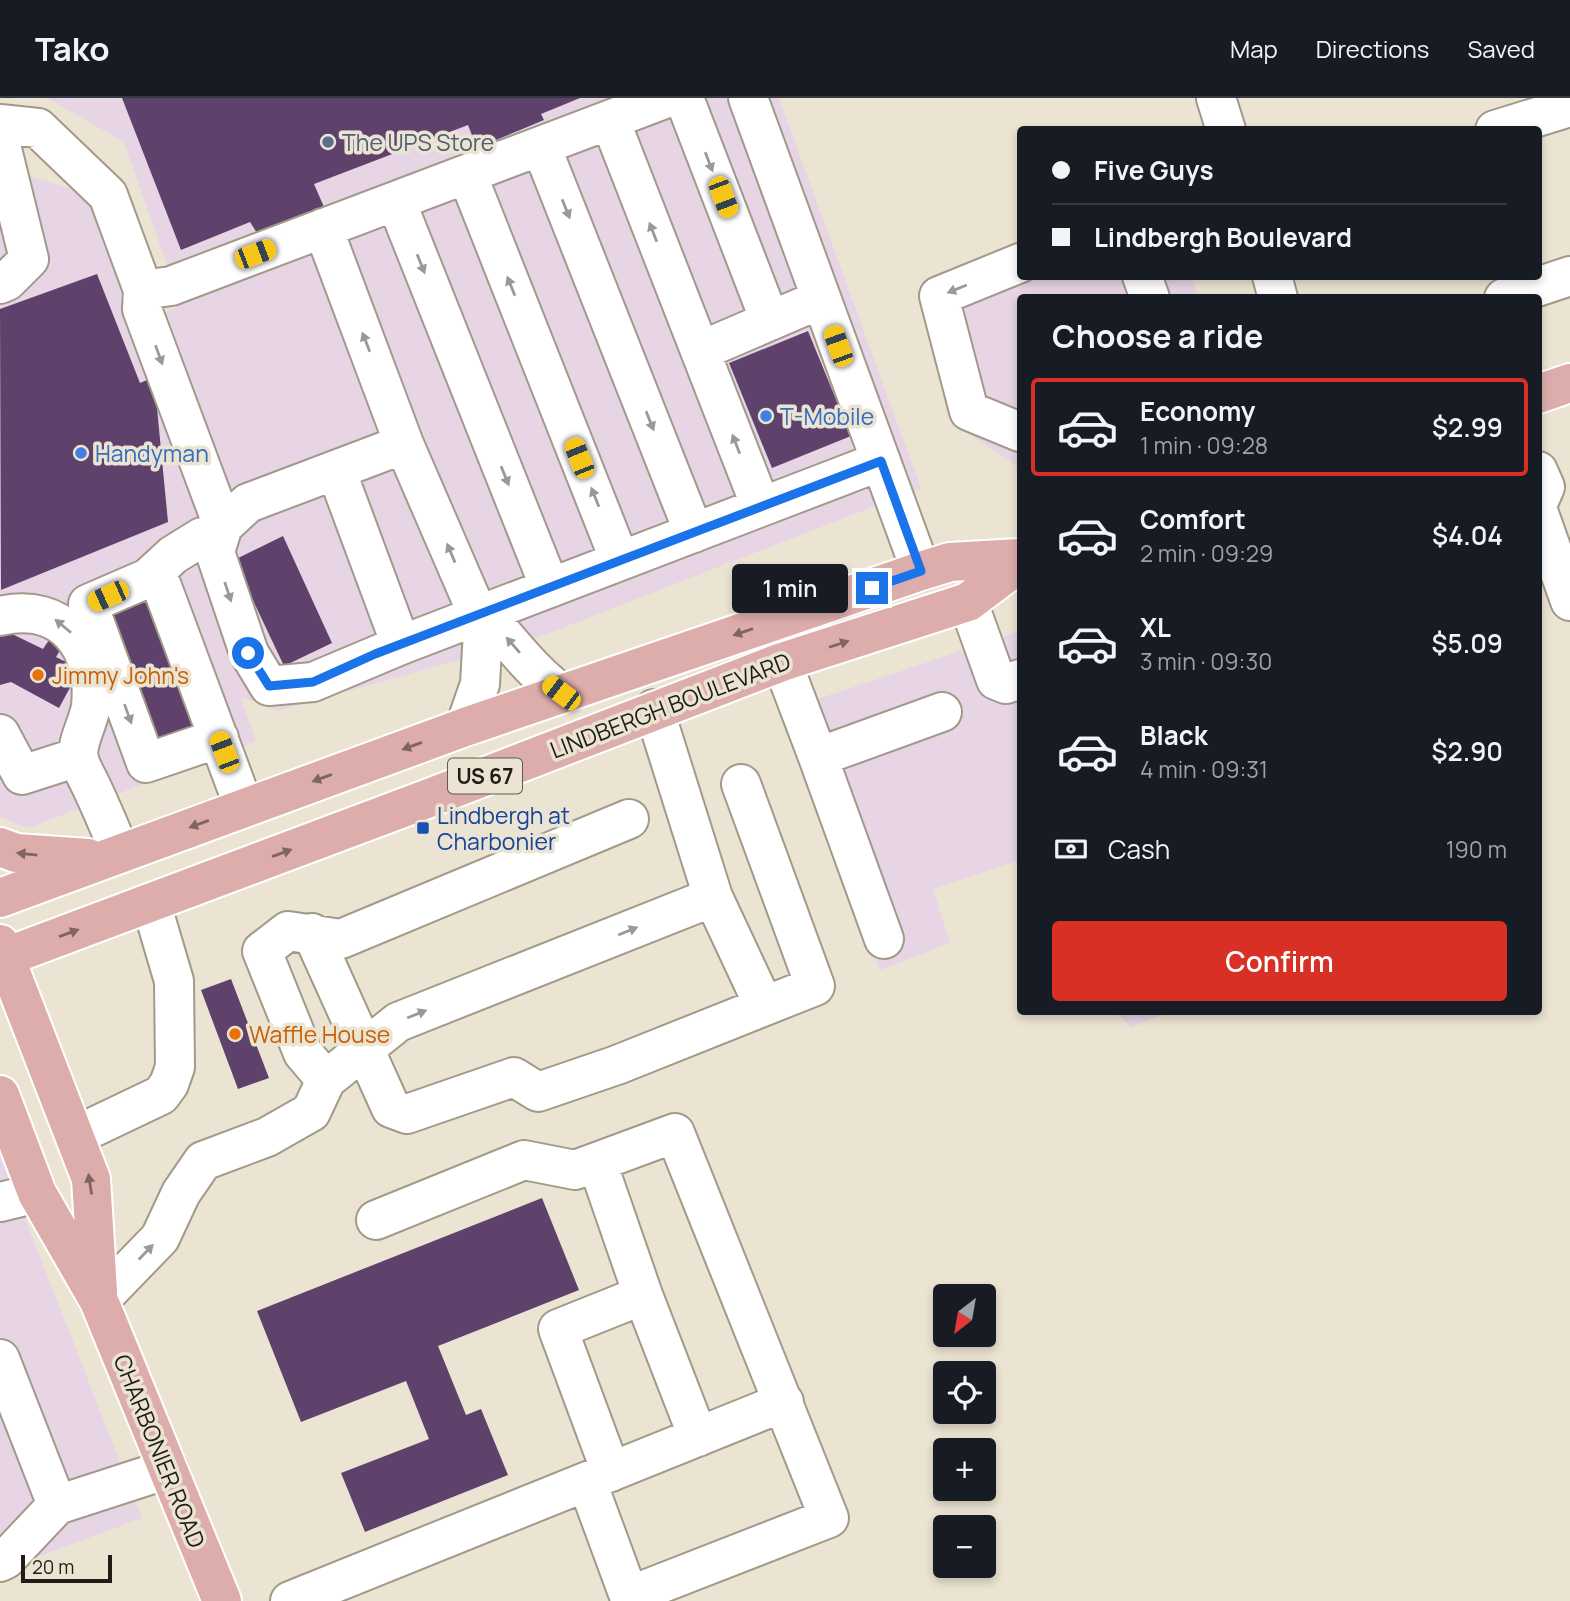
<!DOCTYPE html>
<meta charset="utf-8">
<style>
:root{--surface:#171b24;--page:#20242c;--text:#f1f3f6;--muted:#9ea1a6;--line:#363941;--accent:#d93025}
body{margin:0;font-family:Manrope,sans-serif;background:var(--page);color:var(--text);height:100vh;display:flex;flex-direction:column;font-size:26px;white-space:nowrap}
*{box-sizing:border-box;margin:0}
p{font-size:23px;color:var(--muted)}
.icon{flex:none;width:38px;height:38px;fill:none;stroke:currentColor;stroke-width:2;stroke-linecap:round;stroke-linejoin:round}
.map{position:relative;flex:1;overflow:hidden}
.side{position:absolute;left:1017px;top:196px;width:525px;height:721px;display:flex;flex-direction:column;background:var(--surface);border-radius:7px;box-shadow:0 4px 10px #0003}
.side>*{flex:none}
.hud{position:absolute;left:1017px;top:28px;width:525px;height:154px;border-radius:7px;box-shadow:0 4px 10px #0003;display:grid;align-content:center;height:154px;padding:0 35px;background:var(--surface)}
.needle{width:46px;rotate:211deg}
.fabs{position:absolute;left:933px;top:1186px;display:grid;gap:14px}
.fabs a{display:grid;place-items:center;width:63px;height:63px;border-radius:7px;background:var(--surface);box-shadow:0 4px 10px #0003;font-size:35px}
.scale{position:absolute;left:21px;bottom:18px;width:91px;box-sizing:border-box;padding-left:7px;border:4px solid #201d17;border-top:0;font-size:19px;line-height:24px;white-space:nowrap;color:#201d17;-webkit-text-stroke:5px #ece4d2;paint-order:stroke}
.end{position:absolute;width:32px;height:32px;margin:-16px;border:9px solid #1a73e8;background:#fff;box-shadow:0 0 0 4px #fff}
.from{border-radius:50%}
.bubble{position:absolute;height:49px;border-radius:7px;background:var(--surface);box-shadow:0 4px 10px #0003;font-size:23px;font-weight:600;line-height:49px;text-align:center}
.car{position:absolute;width:21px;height:42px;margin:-21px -10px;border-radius:9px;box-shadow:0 0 5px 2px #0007;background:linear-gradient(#f5c518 24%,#345 0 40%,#f5c518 0 76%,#345 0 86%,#f5c518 0)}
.hud b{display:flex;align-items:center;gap:24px;height:66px;font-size:26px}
.hud b+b{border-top:2px solid var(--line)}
.hud i{width:18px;height:18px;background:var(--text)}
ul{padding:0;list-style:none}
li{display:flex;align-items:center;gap:21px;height:98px;margin:0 14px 10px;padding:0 21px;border:4px solid transparent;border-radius:7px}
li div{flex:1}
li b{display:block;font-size:26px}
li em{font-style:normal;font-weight:600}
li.on{border-color:var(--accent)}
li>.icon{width:63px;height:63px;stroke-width:1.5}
h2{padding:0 35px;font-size:32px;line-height:84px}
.pay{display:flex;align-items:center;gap:18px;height:77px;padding:0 35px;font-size:26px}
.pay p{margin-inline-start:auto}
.primary-button{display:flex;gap:14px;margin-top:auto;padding:14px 35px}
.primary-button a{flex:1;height:80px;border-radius:7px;background:var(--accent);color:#fff;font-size:28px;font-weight:600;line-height:80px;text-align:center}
header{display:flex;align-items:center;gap:42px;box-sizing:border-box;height:98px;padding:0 35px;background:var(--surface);border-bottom:2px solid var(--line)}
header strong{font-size:33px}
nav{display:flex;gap:38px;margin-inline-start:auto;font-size:24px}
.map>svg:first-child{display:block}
.commercial{fill:#e7d4e5}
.building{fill:#5f426b}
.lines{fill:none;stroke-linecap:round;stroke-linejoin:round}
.minor-casing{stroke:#a29a89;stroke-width:42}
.major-casing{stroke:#fff;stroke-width:42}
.minor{stroke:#fff;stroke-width:38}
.major{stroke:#ddadab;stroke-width:38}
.oneway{fill:#9b9997}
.oneway2{fill:#7e6561}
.route{stroke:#1a73e8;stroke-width:9}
.service-dot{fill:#5c6f8a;stroke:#ece4d2;stroke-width:2.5}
.shop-dot{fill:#3f7fe0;stroke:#ece4d2;stroke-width:2.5}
.food-dot{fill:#e8710a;stroke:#ece4d2;stroke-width:2.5}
.transit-dot{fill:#1a4fb4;stroke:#ece4d2;stroke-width:2.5}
.labels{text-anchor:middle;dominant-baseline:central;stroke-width:7;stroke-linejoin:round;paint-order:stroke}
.shield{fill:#ece4d2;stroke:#5d594f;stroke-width:2}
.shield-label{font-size:21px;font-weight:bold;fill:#201d17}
.service-label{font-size:23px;fill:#4e5e75;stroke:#ece4d2;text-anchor:start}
.shop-label{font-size:23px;fill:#366cbe;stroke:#ece4d2;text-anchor:start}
.food-label{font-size:23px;fill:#c56008;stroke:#ece4d2;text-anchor:start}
.street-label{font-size:23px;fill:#201d17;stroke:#ece4d2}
.transit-label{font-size:23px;fill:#164399;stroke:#ece4d2;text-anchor:start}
</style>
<header>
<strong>Tako</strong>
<nav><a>Map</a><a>Directions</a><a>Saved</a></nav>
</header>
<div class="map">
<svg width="1570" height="1503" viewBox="0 0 1570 1503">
<rect width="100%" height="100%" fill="#ece4d2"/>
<path class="commercial" d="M 47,0 L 779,0 L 921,390 L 534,541 L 277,613 L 240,598 L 256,643 L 28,730 L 0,719 L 0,70 L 69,90 L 86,99 L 153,271 L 154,219 L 181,207 L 124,44 Z
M 942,179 L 1191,179 L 1199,199 L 1020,200 L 1020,371 L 964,332 L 923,216 Z
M 1020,533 L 1020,762 L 933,791 L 950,845 L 880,872 L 779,614 Z
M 1116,914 L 1171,914 L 1131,929 Z
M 0,1057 L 142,1420 L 0,1473 Z"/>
<path class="building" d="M 122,0 L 580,0 L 541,16 L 544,22 L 477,50 L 468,27 L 314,86 L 324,109 L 257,135 L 250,124 L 181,152 Z
M 97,176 L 140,285 L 154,279 L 168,424 L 1,492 L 0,211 Z
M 808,233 L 851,338 L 772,370 L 729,265 Z
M 283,438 L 332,545 L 284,568 L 234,462 Z
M 154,497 L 210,624 L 160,648 L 103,521 Z
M 10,535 L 43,551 L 51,539 L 64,546 L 56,559 L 80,571 L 59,610 L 11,584 L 0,587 L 0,538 Z
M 231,881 L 269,980 L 238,991 L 201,892 Z
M 542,1100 L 579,1192 L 438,1248 L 466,1317 L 481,1311 L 508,1377 L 365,1434 L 341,1375 L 429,1341 L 406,1283 L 301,1324 L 257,1213 Z"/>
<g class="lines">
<g class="minor-casing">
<path id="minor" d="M 684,0 L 770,223
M 748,0 L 921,473
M 1216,0 L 1226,32
M 610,22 L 761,409
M 0,26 L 38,30 L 108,97 L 143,192 L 171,188 L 667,0
M 1495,32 L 1570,9
M 0,43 L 29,161 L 7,183 L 0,186
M 541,48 L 694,435
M 467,76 L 620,463
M 396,103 L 550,490
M 323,130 L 404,346 L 478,517
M 1020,165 L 939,198 L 969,313 L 1020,334
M 1142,178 L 1150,200
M 1272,178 L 1278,200
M 143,192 L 142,211 L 223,428 L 215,454 L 249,555 L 269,588 L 313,584 L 401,547 L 881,363
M 1504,200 L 1570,178
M 700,253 L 821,201
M 336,372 L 401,547
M 1538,373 L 1545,389 L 1538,405
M 1538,413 L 1570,503
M 223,428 L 248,405 L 404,346
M 148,480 L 173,457 L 202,439 L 219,441
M 968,504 L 996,582 L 1006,586 L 1020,581
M 0,518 C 62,504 97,548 91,608 C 89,624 75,646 79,661 C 81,670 88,681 92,690 C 102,711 111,733 120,754
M 782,564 L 818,659
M 654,611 L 713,799 L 764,908
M 465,629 L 480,586 L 484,515 C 509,542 531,573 561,595
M 0,636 L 22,677 L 78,659
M 219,640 L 146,665 L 88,506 L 148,480 L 161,486 L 244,709
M 312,835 L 391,1010 L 407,1016 L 514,979 L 538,994 L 617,967 L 815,888 L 741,686
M 884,841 L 818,659 L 942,614
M 326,982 L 303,955 L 262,853 L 288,833 L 341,841 L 629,721
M 75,1038 L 161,997 L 169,986 L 175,969 L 174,883 L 151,805
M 597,1064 L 643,1197 L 558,1231 L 611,1374
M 0,1104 L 37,1095
M 376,1122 L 524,1062 L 575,1072 L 675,1035 L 829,1420 L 629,1498 L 587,1384
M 643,1197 L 698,1339
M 99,1203 L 160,1140 L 181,1095 L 203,1063 L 267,1039 L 311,1014 L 326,982 L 398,924 L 713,799
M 0,1261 L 57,1407
M 0,1464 L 6,1461 L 57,1407 L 168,1371
M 290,1503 L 784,1304"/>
</g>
<g class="major-casing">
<path id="major" d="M 1538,296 L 1570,285
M 0,749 L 16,755 L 88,760
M 0,800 L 465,629 L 921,473 L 950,464 L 1020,460
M 0,846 L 91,1081 L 98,1194
M 0,861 L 424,702 L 782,564 L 968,504 L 1020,465
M 0,997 L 37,1095 L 99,1203 L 222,1503"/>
</g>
<use href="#minor" class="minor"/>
<use href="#major" class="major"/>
</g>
<defs><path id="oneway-solid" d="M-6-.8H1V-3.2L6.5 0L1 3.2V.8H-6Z" transform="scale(1.75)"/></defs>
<g class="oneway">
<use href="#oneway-solid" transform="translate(709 64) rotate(69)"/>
<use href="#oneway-solid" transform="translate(566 111) rotate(68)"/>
<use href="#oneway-solid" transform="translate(653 134) rotate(-111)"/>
<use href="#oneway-solid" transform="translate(421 166) rotate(68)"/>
<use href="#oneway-solid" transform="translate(511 188) rotate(-112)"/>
<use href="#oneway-solid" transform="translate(957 191) rotate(158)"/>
<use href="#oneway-solid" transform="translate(366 244) rotate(-111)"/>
<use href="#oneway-solid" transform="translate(159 257) rotate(70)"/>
<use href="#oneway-solid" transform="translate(650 323) rotate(68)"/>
<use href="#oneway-solid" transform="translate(736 346) rotate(-111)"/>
<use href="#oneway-solid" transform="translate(505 378) rotate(68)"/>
<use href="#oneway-solid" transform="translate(595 399) rotate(-112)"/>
<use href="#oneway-solid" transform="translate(451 455) rotate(-113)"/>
<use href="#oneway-solid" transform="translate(228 494) rotate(72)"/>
<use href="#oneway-solid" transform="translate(63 528) rotate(-140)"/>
<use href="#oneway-solid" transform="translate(513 547) rotate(-131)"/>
<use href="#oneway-solid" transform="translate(128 616) rotate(70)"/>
<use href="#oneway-solid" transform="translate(628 833) rotate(-22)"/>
<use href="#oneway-solid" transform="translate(417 916) rotate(-22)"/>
<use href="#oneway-solid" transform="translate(146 1154) rotate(-46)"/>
</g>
<g class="oneway2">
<use href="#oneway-solid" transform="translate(743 534) rotate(161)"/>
<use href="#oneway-solid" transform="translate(839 546) rotate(-18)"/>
<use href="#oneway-solid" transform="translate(412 648) rotate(160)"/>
<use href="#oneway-solid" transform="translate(322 680) rotate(160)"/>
<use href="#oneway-solid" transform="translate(199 726) rotate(160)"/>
<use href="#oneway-solid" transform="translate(282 755) rotate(-20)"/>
<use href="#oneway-solid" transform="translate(27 756) rotate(-174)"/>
<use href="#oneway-solid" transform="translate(69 835) rotate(-20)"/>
<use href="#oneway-solid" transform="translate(90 1086) rotate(-99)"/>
</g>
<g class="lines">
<path class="route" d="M 248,555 L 269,588 L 313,584 L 375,556 L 881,363 L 921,473 L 872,490"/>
</g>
<circle class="service-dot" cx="328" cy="44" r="7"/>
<g class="shop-dot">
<circle cx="766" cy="318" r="7"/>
<circle cx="81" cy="355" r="7"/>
</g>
<g class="food-dot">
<circle cx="38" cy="577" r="7"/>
<circle cx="235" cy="936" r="7"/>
</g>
<rect class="transit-dot" x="416" y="723" width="14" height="14" rx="3.5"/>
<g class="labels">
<rect class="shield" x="448" y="660.5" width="74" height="35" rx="5"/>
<g class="shield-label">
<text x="485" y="678">US 67</text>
</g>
<g class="service-label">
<text x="342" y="44">The UPS Store</text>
</g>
<g class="shop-label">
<text x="780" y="318">T-Mobile</text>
<text x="95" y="355">Handyman</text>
</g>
<g class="food-label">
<text x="52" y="577">Jimmy John's</text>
<text x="249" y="936">Waffle House</text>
</g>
<g class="street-label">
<text transform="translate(670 607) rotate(-21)">LINDBERGH BOULEVARD</text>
<text transform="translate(160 1353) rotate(68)">CHARBONIER ROAD</text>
</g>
<g class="transit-label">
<text x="437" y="717">Lindbergh at<tspan x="437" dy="26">Charbonier</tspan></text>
</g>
</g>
</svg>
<div class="fabs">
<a><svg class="needle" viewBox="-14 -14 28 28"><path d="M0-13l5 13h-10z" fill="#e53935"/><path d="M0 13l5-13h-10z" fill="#9ea1a6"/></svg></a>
<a><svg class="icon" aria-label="locate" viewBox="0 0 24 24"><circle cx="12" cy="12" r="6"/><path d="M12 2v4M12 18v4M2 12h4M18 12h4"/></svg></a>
<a>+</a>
<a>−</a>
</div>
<div class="scale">20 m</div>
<i class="end from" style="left:248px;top:555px"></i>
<i class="end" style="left:872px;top:490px"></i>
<div class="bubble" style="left:732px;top:466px;width:116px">1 min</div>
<i class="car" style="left:723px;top:99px;rotate:159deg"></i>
<i class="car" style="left:255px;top:156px;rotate:69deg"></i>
<i class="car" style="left:838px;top:248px;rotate:340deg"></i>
<i class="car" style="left:579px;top:360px;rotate:338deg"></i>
<i class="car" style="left:108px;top:498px;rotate:246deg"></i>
<i class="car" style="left:561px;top:595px;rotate:307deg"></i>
<i class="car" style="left:224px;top:654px;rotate:339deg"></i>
<div class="hud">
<b><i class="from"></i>Five Guys</b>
<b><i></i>Lindbergh Boulevard</b>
</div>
<section class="side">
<h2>Choose a ride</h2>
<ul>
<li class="on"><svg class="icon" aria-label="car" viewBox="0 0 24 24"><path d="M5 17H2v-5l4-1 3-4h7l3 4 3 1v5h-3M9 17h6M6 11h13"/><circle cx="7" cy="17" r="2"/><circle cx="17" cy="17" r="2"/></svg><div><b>Economy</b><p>1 min · 09:28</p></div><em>$2.99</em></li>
<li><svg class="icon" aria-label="car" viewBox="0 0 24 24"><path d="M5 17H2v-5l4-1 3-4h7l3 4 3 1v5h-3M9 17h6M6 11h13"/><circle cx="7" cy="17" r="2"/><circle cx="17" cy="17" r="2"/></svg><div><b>Comfort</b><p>2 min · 09:29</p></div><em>$4.04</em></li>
<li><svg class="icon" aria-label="car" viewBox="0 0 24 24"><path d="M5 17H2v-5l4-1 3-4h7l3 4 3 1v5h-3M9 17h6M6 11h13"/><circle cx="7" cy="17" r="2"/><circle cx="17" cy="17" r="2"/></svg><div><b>XL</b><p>3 min · 09:30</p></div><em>$5.09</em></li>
<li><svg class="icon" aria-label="car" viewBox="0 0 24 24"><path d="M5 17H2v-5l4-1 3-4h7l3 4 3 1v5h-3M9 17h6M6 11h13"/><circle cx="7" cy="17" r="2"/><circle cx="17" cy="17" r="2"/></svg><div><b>Black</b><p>4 min · 09:31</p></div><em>$2.90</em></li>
</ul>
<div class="pay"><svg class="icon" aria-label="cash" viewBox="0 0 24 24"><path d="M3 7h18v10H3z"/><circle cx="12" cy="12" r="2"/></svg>Cash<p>190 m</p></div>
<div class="primary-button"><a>Confirm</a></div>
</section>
</div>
